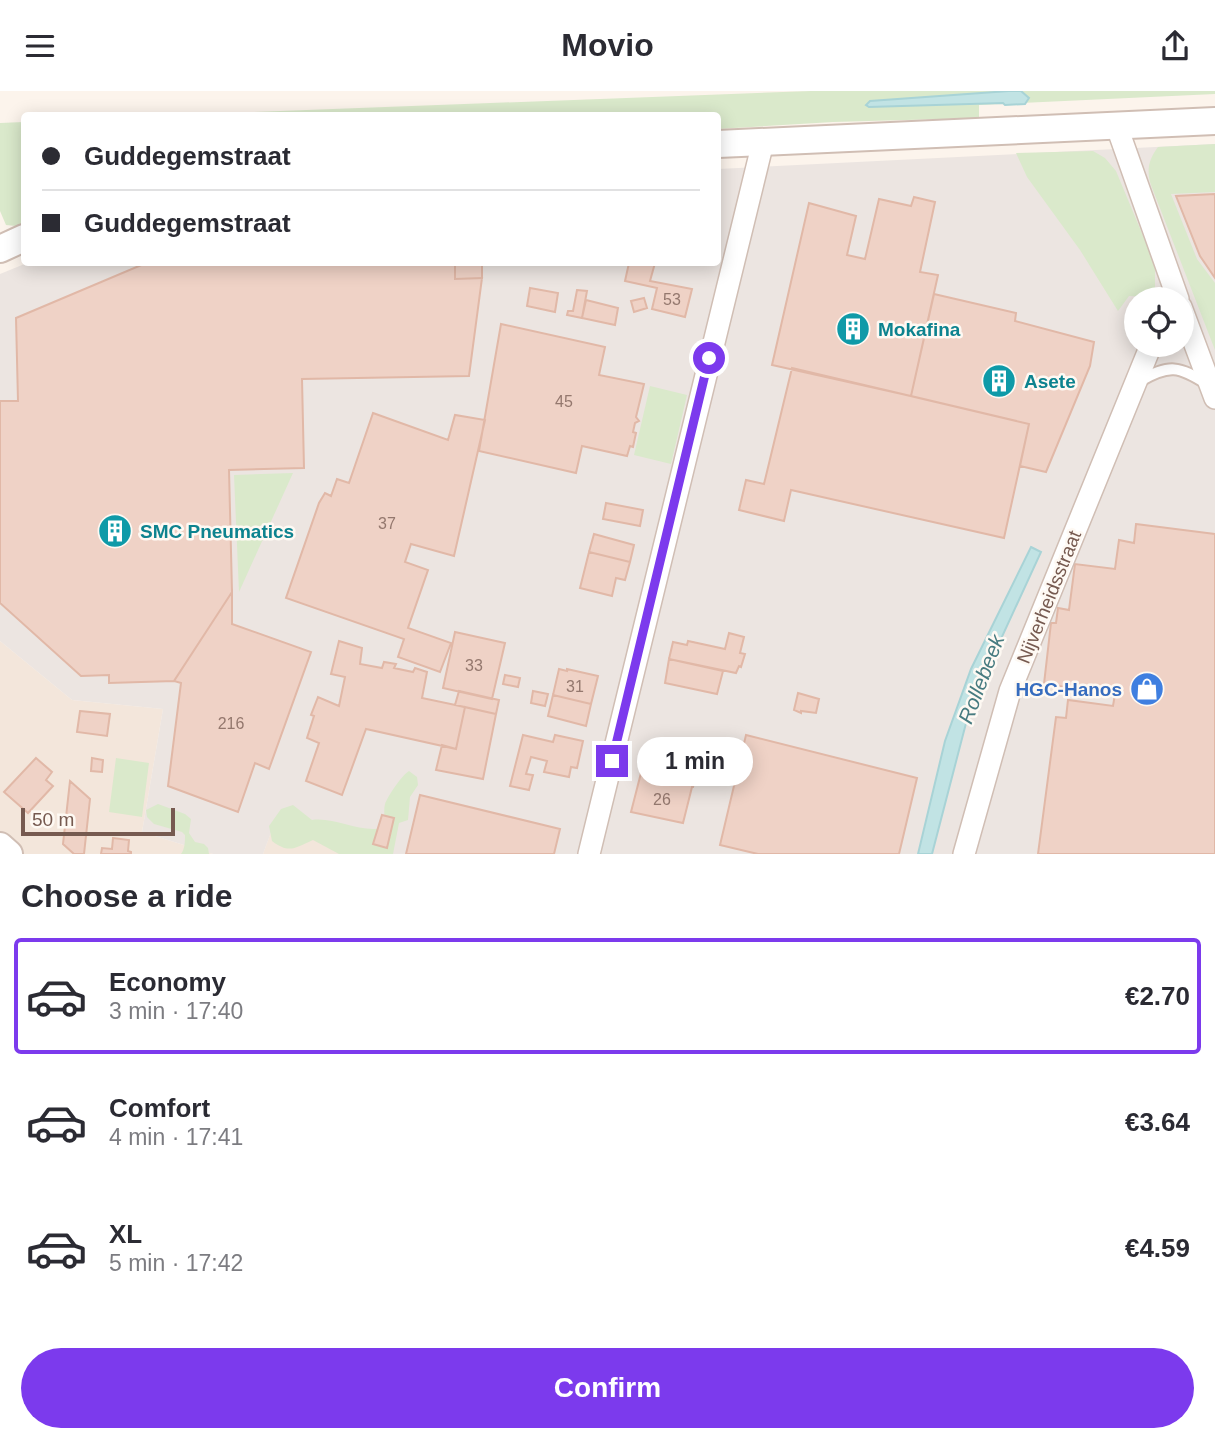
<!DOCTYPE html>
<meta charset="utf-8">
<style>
:root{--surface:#fff;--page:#f7f7f7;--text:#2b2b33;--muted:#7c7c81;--line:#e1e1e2;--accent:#7c3aed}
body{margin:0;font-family:Arial,sans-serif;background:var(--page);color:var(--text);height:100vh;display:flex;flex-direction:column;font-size:26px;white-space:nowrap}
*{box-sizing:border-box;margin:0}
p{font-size:23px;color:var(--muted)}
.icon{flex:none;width:38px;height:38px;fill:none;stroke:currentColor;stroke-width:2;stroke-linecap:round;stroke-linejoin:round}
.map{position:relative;height:763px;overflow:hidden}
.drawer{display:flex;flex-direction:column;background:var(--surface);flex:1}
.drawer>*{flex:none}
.hud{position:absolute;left:21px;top:21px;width:700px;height:154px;border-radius:7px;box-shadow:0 4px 18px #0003;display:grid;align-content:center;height:154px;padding:0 21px;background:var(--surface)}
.buttons{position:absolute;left:1124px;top:196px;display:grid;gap:14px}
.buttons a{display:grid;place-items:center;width:70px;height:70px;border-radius:50%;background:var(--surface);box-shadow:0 4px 18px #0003;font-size:35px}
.scale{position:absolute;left:21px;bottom:18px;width:154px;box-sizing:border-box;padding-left:7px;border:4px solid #765a50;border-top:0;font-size:19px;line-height:24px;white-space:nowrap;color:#765a50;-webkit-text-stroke:5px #fef9f3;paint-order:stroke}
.end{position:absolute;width:32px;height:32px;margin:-16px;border:9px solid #7c3aed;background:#fff;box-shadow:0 0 0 4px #fff}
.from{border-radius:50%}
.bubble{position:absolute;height:49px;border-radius:24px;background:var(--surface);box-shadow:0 4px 18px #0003;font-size:23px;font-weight:800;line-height:49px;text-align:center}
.hud b{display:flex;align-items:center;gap:24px;height:66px;font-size:26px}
.hud b+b{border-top:2px solid var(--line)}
.hud i{width:18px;height:18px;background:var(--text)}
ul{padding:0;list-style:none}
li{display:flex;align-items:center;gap:21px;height:116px;margin:0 14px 10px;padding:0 7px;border:4px solid transparent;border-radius:7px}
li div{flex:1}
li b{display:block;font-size:26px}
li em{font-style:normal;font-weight:800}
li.current{border-color:var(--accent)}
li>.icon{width:63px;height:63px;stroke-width:1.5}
h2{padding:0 21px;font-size:32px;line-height:84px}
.primary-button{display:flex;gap:14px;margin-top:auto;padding:14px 21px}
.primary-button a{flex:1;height:80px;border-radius:42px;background:var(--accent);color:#fff;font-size:28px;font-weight:800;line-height:80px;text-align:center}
header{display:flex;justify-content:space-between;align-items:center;height:91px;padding:0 21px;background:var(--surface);font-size:32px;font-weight:800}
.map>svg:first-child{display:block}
.residential{fill:#f3e6db}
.industrial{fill:#ece5e1;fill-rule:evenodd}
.green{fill:#dae9cb}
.water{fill:#c1e3e4;stroke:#a8d3d6;stroke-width:2}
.building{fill:#efd2c6;stroke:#e1b8a7;stroke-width:2}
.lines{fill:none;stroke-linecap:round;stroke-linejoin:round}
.service-casing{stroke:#d0beb4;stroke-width:14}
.minor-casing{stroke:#d0beb4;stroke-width:24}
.tertiary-casing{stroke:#d0beb4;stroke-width:30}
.service{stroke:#fff;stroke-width:10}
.minor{stroke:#fff;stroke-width:21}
.tertiary{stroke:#fff;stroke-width:26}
.route{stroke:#7c3aed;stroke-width:9}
.labels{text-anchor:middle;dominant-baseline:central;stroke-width:5;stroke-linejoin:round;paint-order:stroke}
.number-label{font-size:16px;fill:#94786e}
.culture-label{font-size:19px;font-weight:bold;fill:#0d838f;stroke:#fef9f3;text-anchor:start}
.street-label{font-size:19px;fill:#765a50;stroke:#fef9f3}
.shop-label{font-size:19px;font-weight:bold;fill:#366cbe;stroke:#fef9f3;text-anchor:end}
.water-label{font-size:21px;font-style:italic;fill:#477b80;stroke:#fef9f3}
</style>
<header><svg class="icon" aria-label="menu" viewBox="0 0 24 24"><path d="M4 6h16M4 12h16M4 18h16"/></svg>Movio<svg class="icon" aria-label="share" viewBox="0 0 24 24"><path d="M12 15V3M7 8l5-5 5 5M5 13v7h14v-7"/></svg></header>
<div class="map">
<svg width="1215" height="763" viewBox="0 0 1215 763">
<rect width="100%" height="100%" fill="#fcf4ec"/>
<path class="residential" d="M 0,550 L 72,609 L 163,618 L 142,741 L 213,763 L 0,763 Z
M 276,727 L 379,763 L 263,763 Z"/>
<path class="industrial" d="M 1215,53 L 1215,763 L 379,763 L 276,728 L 263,763 L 213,763 L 142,741 L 163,618 L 72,609 L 0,550 L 0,183 L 27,172 L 718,172 L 718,78 ZM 1136,208 L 1181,208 L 1181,254 L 1136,254 Z"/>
<path class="green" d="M 811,0 L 1215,0 L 1215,3 L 979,14 L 979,27 L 833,31 L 718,38 L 718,24 L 175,24 Z
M 24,31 L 24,132 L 16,135 L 6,134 L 0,120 L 0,32 Z
M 1215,53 L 1215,101 L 1171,103 L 1197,168 L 1215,192 L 1215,259 L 1151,94 C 1146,79 1149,68 1158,56 Z
M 1093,60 L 1105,67 L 1116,80 L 1151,164 L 1155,179 L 1155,206 L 1129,205 L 1118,220 L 1080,159 L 1027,86 L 1016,62 Z
M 650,295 L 687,304 L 671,373 L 634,364 Z
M 293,382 L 239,501 L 234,384 Z
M 116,667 L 149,672 L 142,726 L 109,721 Z
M 409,680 L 417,686 L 418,694 L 410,706 L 408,729 L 399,732 L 393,763 L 339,763 L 313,749 C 295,757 289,763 272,750 L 269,735 L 281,718 L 293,714 L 312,729 C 336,726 359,742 383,737 C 386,729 383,721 385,713 C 388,705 402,684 409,680 Z
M 158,713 L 185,723 L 191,728 L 189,742 L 195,751 L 204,753 L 208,757 L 209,763 L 181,763 C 185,758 185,750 185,744 L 182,741 L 154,733 L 147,726 L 146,719 Z"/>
<path class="water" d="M 1009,0 L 1021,0 L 1029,7 L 1025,13 L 1005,14 L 1003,12 L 869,16 L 866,14 L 870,10 Z
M 1031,456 L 1041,461 L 971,613 L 932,763 L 918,763 L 945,650 L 971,578 Z"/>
<path class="building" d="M 1215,103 L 1215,187 L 1200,165 L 1176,105 Z
M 914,106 L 935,111 L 920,181 L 938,184 L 911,305 L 772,274 L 809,112 L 856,125 L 847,164 L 865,168 L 879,108 L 911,115 Z
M 146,172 L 455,172 L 455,188 L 482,187 L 469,285 L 302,288 L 304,377 L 229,379 L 232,501 L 174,590 L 109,592 L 109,584 L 81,585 L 0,512 L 0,310 L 18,310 L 16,227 Z
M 455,172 L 482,172 L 482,187 L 455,188 Z
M 629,172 L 655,172 L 650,190 L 692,198 L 685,226 L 652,218 L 657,197 L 625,190 Z
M 530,197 L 558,202 L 555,221 L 527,215 Z
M 577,199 L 587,200 L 582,227 L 567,224 L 568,220 L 573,220 Z
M 934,203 L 1016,222 L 1015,230 L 1094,251 L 1090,275 L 1046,381 L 1020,375 L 1029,333 L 911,305 Z
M 644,207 L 647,217 L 634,221 L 631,210 Z
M 586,209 L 618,217 L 615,234 L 582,227 Z
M 501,233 L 605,256 L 599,284 L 644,293 L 636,326 L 639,330 L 635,332 L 633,341 L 636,342 L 633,356 L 630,355 L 627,365 L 582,355 L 576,382 L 479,360 Z
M 792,277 L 1029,333 L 1004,447 L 791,399 L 784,430 L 739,419 L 746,389 L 764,393 Z
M 373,322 L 448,349 L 455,324 L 485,329 L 454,465 L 411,453 L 405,471 L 428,479 L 408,537 L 451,552 L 440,581 L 398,566 L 404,548 L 286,507 L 319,412 L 325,402 L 331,405 L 337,388 L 349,392 Z
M 606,412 L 643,419 L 640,435 L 603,428 Z
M 1136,433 L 1215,443 L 1215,763 L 1038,763 L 1056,626 L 1066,627 L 1068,609 L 1113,615 L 1115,603 L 1044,593 L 1051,532 L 1056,532 L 1058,517 L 1069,519 L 1075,473 L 1115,478 L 1119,449 L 1134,452 Z
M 594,443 L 634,454 L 630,471 L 589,461 Z
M 589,461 L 630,471 L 625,489 L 616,487 L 612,505 L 580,497 Z
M 232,501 L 232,533 L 311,561 L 269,678 L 255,672 L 238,721 L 168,695 L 181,592 L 174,590 Z
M 455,541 L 505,552 L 492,608 L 443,597 Z
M 729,542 L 744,546 L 740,562 L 745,563 L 741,576 L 739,575 L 736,582 L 669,568 L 673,551 L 687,554 L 688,550 L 725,558 Z
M 339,550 L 362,557 L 360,573 L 382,577 L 384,571 L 396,573 L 394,577 L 413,581 L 415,577 L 427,581 L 422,607 L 465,616 L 456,658 L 366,638 L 342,704 L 306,690 L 319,652 L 307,647 L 314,625 L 311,624 L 318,606 L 339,615 L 345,586 L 331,583 Z
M 669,568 L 723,580 L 717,603 L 665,592 Z
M 559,578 L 567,580 L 567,578 L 598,585 L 591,613 L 553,604 Z
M 505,584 L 520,587 L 518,596 L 503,593 Z
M 459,600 L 499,609 L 496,623 L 455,614 Z
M 533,600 L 548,603 L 545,615 L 531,612 Z
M 798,602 L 819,608 L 816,622 L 801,620 L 801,622 L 794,619 Z
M 553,604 L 591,613 L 586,635 L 548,625 Z
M 465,616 L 496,623 L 483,688 L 436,679 L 442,654 L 456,658 Z
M 80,620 L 110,623 L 107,645 L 77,641 Z
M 523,644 L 553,651 L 555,644 L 583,650 L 577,677 L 571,676 L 569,686 L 544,681 L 547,670 L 531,666 L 526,683 L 533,684 L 529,699 L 510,695 Z
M 746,644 L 917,687 L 899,763 L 758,763 L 720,754 Z
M 36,667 L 52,681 L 46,689 L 53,695 L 28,722 L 4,701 Z
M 92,667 L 103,669 L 102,681 L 91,680 Z
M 679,673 L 698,678 L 693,696 L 692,696 L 683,732 L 631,721 L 641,682 L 675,690 Z
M 70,690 L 90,708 L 84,763 L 74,763 L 63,753 Z
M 420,704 L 560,738 L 554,763 L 406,763 Z
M 382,724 L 394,727 L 387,757 L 373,753 Z
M 113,747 L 129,749 L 128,760 L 131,761 L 131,763 L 101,763 L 102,757 L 112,758 Z"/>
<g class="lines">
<g class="service-casing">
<path id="service" d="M 1140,290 C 1169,273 1179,275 1207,293"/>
</g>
<g class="minor-casing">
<path id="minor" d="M 1117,36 L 1178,208
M 1181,216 L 1215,307
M 589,763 L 763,51
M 964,763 L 1010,600 L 1151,254"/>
</g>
<g class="tertiary-casing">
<path id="tertiary" d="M 718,53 L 1215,30
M 0,158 L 24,147
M 0,755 L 9,763"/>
</g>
<use href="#service" class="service"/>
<use href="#minor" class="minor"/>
<use href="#tertiary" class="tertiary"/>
</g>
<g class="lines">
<path class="route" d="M 612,670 L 709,267"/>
</g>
<defs>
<g id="building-disc" transform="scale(1.75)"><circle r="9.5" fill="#0f9aa8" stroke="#fef9f3"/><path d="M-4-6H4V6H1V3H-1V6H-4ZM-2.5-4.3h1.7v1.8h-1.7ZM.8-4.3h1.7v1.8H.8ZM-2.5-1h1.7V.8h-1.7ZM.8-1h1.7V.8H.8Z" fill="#fff"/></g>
<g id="shop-disc" transform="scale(1.75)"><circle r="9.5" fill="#3f7fe0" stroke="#fef9f3"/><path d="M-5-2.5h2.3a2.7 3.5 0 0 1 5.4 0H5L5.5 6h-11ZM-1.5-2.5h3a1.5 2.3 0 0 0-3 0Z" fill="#fff"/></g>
</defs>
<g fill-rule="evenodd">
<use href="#building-disc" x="853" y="238"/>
<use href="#building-disc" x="999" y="290"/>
<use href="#building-disc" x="115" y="440"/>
<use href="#shop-disc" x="1147" y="598"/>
</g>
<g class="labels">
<g class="number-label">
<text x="672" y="208">53</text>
<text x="564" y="310">45</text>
<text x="387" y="432">37</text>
<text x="474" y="574">33</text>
<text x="575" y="595">31</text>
<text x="231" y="632">216</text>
<text x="662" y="708">26</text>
</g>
<g class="culture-label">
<text x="878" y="238">Mokafina</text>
<text x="1024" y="290">Asete</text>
<text x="140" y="440">SMC Pneumatics</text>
</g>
<g class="street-label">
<text transform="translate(1049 506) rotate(-68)">Nijverheidsstraat</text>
</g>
<g class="shop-label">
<text x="1122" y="598">HGC-Hanos</text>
</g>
<g class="water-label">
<text transform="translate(981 588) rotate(-69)">Rollebeek</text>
</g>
</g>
</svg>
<div class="buttons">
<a><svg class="icon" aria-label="locate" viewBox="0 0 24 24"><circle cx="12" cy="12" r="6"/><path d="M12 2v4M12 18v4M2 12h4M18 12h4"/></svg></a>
</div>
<div class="scale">50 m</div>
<i class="end from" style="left:709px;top:267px"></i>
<i class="end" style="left:612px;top:670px"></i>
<div class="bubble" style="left:637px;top:646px;width:116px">1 min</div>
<div class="hud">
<b><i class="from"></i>Guddegemstraat</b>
<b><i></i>Guddegemstraat</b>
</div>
</div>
<section class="drawer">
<h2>Choose a ride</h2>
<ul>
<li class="current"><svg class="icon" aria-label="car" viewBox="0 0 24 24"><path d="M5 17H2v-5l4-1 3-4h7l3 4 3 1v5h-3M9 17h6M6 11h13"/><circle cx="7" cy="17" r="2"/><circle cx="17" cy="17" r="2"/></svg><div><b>Economy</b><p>3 min · 17:40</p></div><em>€2.70</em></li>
<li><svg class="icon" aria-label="car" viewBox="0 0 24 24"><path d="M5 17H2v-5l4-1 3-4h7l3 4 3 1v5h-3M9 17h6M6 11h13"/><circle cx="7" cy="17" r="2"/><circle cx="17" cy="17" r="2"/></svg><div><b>Comfort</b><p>4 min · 17:41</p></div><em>€3.64</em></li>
<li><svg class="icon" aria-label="car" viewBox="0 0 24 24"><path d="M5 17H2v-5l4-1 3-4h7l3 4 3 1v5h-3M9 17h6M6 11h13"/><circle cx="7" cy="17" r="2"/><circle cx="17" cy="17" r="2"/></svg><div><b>XL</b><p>5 min · 17:42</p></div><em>€4.59</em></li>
</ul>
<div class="primary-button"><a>Confirm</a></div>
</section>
